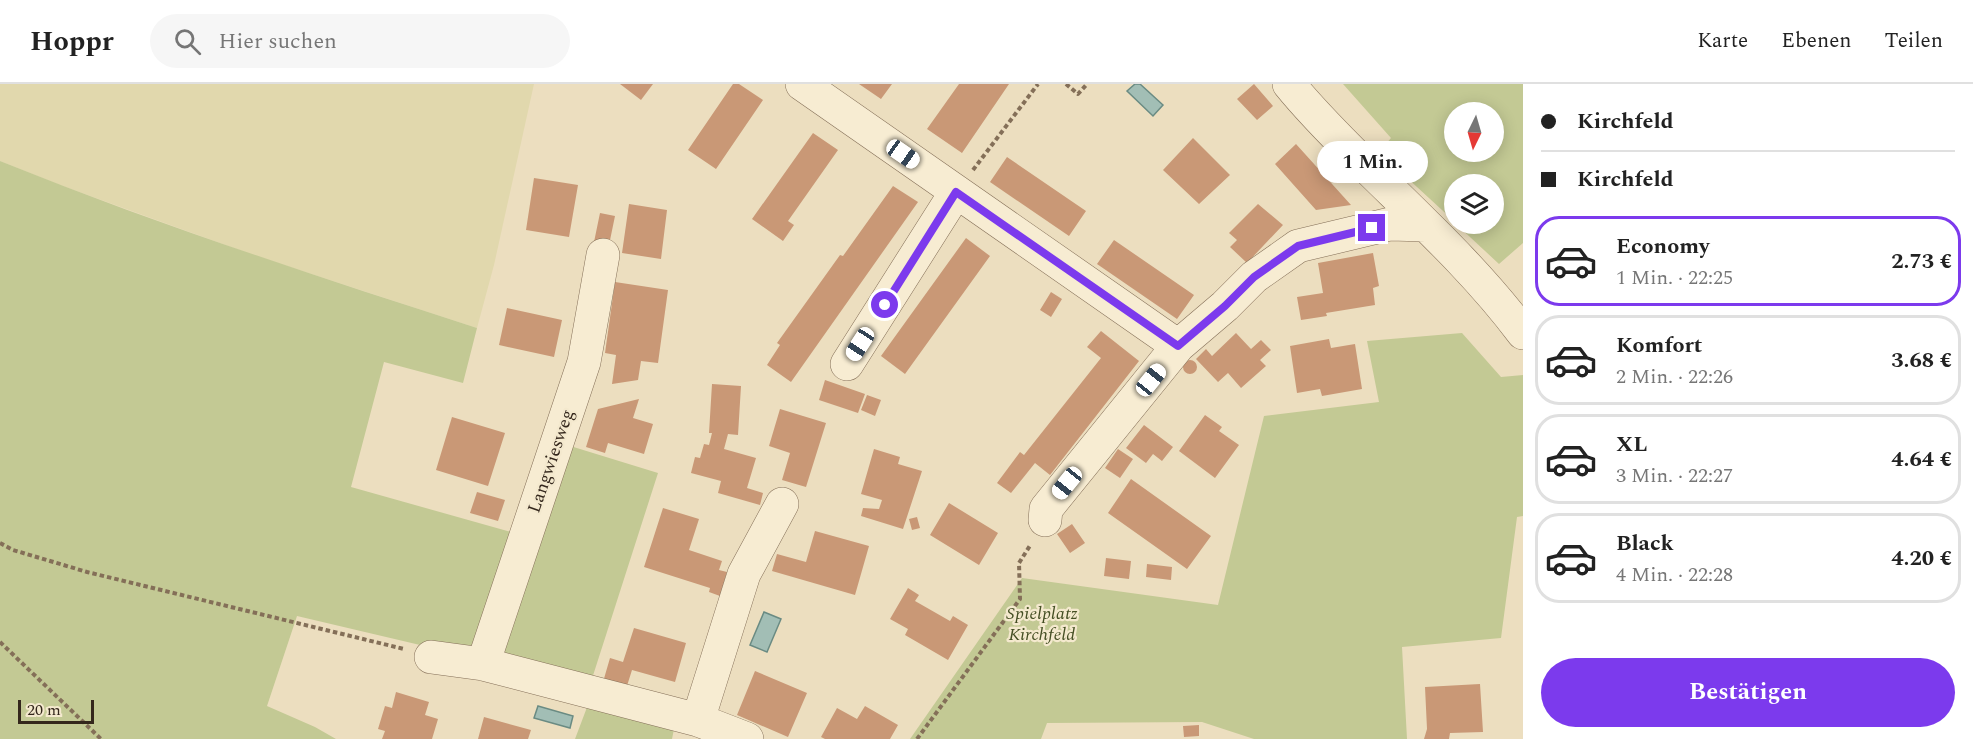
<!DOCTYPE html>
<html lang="de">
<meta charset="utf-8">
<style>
:root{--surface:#fff;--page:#f6f6f6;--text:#222;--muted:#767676;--line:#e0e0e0;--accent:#7c3aed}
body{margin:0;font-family:Spectral,serif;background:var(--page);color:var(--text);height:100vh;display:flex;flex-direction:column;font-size:22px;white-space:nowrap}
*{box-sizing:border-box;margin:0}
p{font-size:20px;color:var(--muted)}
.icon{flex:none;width:33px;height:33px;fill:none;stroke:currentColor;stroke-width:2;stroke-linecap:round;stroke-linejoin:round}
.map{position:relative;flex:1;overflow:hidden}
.drawer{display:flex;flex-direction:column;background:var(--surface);width:450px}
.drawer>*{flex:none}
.top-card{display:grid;align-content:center;height:132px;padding:0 18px;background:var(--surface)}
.needle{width:39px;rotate:185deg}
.tools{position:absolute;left:1444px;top:18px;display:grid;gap:12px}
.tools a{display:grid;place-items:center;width:60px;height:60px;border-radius:50%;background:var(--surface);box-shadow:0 3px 15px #0003;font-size:30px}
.scale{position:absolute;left:18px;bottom:15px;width:76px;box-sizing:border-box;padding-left:6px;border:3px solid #34271c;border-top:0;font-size:16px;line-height:21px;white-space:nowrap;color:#34271c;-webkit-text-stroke:4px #f4e9ce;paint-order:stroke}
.end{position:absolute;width:27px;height:27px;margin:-14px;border:8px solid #7c3aed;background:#fff;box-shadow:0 0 0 3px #fff}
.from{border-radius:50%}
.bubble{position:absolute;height:42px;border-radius:21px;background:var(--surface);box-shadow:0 3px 15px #0003;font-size:20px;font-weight:700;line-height:42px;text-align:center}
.car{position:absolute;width:18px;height:36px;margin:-18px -9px;border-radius:8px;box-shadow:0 0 4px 2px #0007;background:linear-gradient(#fff 24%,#345 0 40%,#fff 0 76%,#345 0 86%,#fff 0)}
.top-card b{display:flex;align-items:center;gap:21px;height:57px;font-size:22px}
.top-card b+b{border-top:2px solid var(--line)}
.top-card i{width:15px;height:15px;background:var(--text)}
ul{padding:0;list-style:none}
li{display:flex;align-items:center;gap:18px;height:90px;margin:0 12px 9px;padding:0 6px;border:3px solid var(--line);border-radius:24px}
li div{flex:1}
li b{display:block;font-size:22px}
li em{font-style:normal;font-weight:700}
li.on{border-color:var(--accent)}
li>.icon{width:54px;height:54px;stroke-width:1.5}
.primary-button{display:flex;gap:12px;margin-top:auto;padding:12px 18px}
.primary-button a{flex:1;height:69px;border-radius:36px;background:var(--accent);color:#fff;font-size:24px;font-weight:700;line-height:69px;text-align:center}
header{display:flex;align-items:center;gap:36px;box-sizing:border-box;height:84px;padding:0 30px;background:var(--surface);border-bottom:2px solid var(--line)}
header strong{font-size:28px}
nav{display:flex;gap:33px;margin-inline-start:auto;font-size:21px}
.search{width:420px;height:54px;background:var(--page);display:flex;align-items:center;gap:15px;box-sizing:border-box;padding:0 21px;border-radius:33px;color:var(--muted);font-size:22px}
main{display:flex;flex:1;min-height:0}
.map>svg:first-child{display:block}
.farmland{fill:#e1d8ad}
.green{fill:#c3c994;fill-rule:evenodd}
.water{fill:#a2beb5;stroke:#6a8b83;stroke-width:1.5}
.building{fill:#c99876}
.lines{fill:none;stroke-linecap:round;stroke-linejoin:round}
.minor-casing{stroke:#846f58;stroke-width:34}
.path{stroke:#846f58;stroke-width:4;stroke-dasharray:4.5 3;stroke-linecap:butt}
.minor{stroke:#f7ecd2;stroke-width:33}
.route{stroke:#7c3aed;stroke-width:8}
.labels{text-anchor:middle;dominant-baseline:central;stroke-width:4.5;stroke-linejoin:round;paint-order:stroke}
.street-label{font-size:18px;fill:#34271c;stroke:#f4e9ce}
.park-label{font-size:18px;font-style:italic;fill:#454f24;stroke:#f4e9ce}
</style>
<header>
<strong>Hoppr</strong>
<div class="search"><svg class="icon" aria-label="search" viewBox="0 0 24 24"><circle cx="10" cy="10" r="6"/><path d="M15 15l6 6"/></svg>Hier suchen</div>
<nav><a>Karte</a><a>Ebenen</a><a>Teilen</a></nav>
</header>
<main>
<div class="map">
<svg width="1523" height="655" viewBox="0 0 1523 655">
<rect width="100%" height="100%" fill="#ecdebf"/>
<path class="farmland" d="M 0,0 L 534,0 L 494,181 L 477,244 L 253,171 L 60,101 L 0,77 Z"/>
<path class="green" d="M 1343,0 L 1523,0 L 1523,159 L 1499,180 L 1456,140 L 1494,140 L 1494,100 L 1455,100 L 1455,138 L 1379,68 L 1391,54 ZM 1494,28 L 1494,68 L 1455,68 L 1455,28 Z
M 0,77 C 156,140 316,192 477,244 L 463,299 L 384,278 L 351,403 L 518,450 L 475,563 L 454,569 L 297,532 L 267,622 L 315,643 L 336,655 L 0,655 Z
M 1462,249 L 1501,293 L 1523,291 L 1523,432 L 1517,433 L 1501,554 L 1402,563 L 1407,655 L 1254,655 L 1202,638 L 1047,639 L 1041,655 L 910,655 L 1022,494 L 1218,521 L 1264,332 L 1379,318 L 1367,257 Z
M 567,361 L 658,389 L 589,604 L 508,579 L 499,563 Z
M 589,618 L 675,640 L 672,655 L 575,655 Z"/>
<path class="water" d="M 1135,0 L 1140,0 L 1163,21 L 1153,32 L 1127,7 Z
M 764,528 L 781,535 L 767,568 L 750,561 Z
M 538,622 L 573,632 L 570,644 L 534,634 Z"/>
<path class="building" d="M 620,0 L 653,0 L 641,16 Z
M 733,0 L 739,0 L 763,16 L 716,85 L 688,66 Z
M 859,0 L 892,0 L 881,15 Z
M 959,0 L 1009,0 L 962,69 L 927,45 Z
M 1254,0 L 1273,22 L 1257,36 L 1237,15 Z
M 813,49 L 838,66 L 788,137 L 794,141 L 783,157 L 752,135 Z
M 1193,54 L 1230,91 L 1199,120 L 1163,86 Z
M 1296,60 L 1351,121 L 1316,126 L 1275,80 Z
M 1007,73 L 1086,127 L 1069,152 L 990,98 Z
M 534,94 L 578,101 L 569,153 L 526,146 Z
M 893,102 L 918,118 L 791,298 L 767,281 L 780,261 L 777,259 L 840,171 L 843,172 Z
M 629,120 L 667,126 L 661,175 L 622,169 Z
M 1258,120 L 1283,141 L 1247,179 L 1230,163 L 1237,156 L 1229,149 Z
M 600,129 L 615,132 L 609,161 L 594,158 Z
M 966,154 L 990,172 L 905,290 L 881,272 Z
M 1114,156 L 1194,211 L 1177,235 L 1097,180 Z
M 1373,169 L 1379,202 L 1373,204 L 1375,221 L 1326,229 L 1327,232 L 1301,236 L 1297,213 L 1323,209 L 1318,179 Z
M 615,198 L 668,206 L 658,279 L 641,277 L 638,296 L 612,300 L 616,271 L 605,269 Z
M 1051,208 L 1062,215 L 1051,233 L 1040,226 Z
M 507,224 L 562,236 L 554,273 L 499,261 Z
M 1101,247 L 1139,277 L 1050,391 L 1035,379 L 1011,409 L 997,399 L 1020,368 L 1024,371 L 1101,274 L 1087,263 Z
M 1236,249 L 1251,265 L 1261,256 L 1271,266 L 1260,276 L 1266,282 L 1241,304 L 1228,289 L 1218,298 L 1196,275 L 1206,265 L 1212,272 Z
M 1329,255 L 1331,264 L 1355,260 L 1362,305 L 1322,312 L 1320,305 L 1297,309 L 1290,262 Z
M1183 283a7 7 0 1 1 14 0a7 7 0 1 1-14 0Z
M 825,296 L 865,310 L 858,329 L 819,316 Z
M 712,300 L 741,302 L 738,351 L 728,350 L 724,365 L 756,374 L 747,404 L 763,409 L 760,421 L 718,409 L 721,397 L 691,389 L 695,373 L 700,374 L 704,360 L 709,361 L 712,349 L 709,349 Z
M 867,311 L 881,316 L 875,332 L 861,326 Z
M 639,315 L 633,334 L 653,340 L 644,370 L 608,359 L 605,369 L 586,363 L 598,325 Z
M 780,325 L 826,339 L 806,403 L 782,396 L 790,369 L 769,362 Z
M 1205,331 L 1222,343 L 1219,347 L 1239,361 L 1215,394 L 1179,367 Z
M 452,333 L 505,349 L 488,402 L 436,386 Z
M 1144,341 L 1173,363 L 1162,377 L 1153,370 L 1146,379 L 1126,364 Z
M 874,365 L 900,373 L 898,380 L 922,387 L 903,445 L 861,432 L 863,424 L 879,425 L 882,416 L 861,410 Z
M 1118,365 L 1133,375 L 1120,394 L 1105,384 Z
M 1131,395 L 1211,452 L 1187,485 L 1108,429 Z
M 477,408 L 505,416 L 498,437 L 470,429 Z
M 949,419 L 998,449 L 979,481 L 930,451 Z
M 663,424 L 699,435 L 689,466 L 722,477 L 719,486 L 727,488 L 720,512 L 709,508 L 710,504 L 644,483 Z
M 917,433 L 920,444 L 912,446 L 909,435 Z
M 1072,440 L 1085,459 L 1070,469 L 1057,450 Z
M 815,447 L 869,462 L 855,511 L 772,487 L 777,470 L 806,478 Z
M 1106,474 L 1131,477 L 1129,495 L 1104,492 Z
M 1147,480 L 1172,483 L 1171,496 L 1146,493 Z
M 908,504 L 919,511 L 915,517 L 950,537 L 953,532 L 968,541 L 948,576 L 905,551 L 908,545 L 890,535 Z
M 634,544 L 686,559 L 675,598 L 632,586 L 626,605 L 603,598 L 610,574 L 623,578 Z
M 755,587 L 807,609 L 788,653 L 737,631 Z
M 1480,600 L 1483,648 L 1450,649 L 1449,655 L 1424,655 L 1427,645 L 1425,603 Z
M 396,608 L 429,618 L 425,631 L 438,635 L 432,655 L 382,655 L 385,647 L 378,645 L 385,622 L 392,624 Z
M 865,622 L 898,641 L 890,655 L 825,655 L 821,653 L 837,624 L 857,635 Z
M 484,633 L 531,646 L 528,655 L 478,655 Z
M 1199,641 L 1199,652 L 1184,653 L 1183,642 Z"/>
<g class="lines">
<g class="minor-casing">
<path id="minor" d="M 802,0 L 1178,262 L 1225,222 L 1254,193 L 1298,162 L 1390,140 L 1426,141
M 1289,0 C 1314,31 1343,59 1371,87 C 1424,139 1479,190 1523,249
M 847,280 L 956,108
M 1045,436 L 1046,425 L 1178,262
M 431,573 L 483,580 L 698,636 L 747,655
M 483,580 L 584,278 L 603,171
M 698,636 L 744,490 L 782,420"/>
</g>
<path class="path" d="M 1066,0 L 1078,10 L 1087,0
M 973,86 L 1038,0
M 0,459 L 13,466 L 87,488 L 404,565
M 0,558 L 101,655
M 917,655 L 1020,515 L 1019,479 L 1031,460"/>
<use href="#minor" class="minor"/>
</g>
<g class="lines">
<path class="route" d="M 885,221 L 956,108 L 1178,262 L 1225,222 L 1254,193 L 1298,162 L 1372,144"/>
</g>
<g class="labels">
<g class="street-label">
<text transform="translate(551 377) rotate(-71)">Langwiesweg</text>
</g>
<g class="park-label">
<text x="1042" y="529">Spielplatz<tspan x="1042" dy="21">Kirchfeld</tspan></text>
</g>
</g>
</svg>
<div class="tools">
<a><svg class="needle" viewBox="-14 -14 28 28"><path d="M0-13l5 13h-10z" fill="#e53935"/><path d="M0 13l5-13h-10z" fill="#767676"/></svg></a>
<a><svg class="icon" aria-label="layers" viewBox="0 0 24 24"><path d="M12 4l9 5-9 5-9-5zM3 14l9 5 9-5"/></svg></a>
</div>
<div class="scale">20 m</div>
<i class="end from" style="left:885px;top:221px"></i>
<i class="end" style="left:1372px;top:144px"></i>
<div class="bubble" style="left:1317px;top:57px;width:111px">1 Min.</div>
<i class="car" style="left:903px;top:70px;rotate:125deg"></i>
<i class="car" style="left:860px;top:260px;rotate:213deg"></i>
<i class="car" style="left:1151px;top:296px;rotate:39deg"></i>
<i class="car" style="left:1067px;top:399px;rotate:219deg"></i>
</div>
<section class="drawer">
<div class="top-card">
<b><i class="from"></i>Kirchfeld</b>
<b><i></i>Kirchfeld</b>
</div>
<ul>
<li class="on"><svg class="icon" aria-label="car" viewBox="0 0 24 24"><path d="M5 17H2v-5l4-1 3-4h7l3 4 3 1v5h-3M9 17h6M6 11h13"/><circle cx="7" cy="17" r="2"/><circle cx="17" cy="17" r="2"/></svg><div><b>Economy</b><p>1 Min. · 22:25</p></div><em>2.73 €</em></li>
<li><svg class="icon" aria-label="car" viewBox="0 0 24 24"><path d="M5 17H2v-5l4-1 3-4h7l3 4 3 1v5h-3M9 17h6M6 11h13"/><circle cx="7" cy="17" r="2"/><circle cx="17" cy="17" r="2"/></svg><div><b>Komfort</b><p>2 Min. · 22:26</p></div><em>3.68 €</em></li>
<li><svg class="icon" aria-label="car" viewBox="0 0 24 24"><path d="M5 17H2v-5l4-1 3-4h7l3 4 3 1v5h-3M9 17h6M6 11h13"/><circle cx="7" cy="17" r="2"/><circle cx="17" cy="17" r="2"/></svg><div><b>XL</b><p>3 Min. · 22:27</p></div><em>4.64 €</em></li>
<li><svg class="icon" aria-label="car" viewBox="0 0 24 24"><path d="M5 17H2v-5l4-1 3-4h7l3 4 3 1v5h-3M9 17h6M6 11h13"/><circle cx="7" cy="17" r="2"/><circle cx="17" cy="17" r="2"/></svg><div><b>Black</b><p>4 Min. · 22:28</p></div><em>4.20 €</em></li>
</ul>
<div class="primary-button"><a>Bestätigen</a></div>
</section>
</main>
